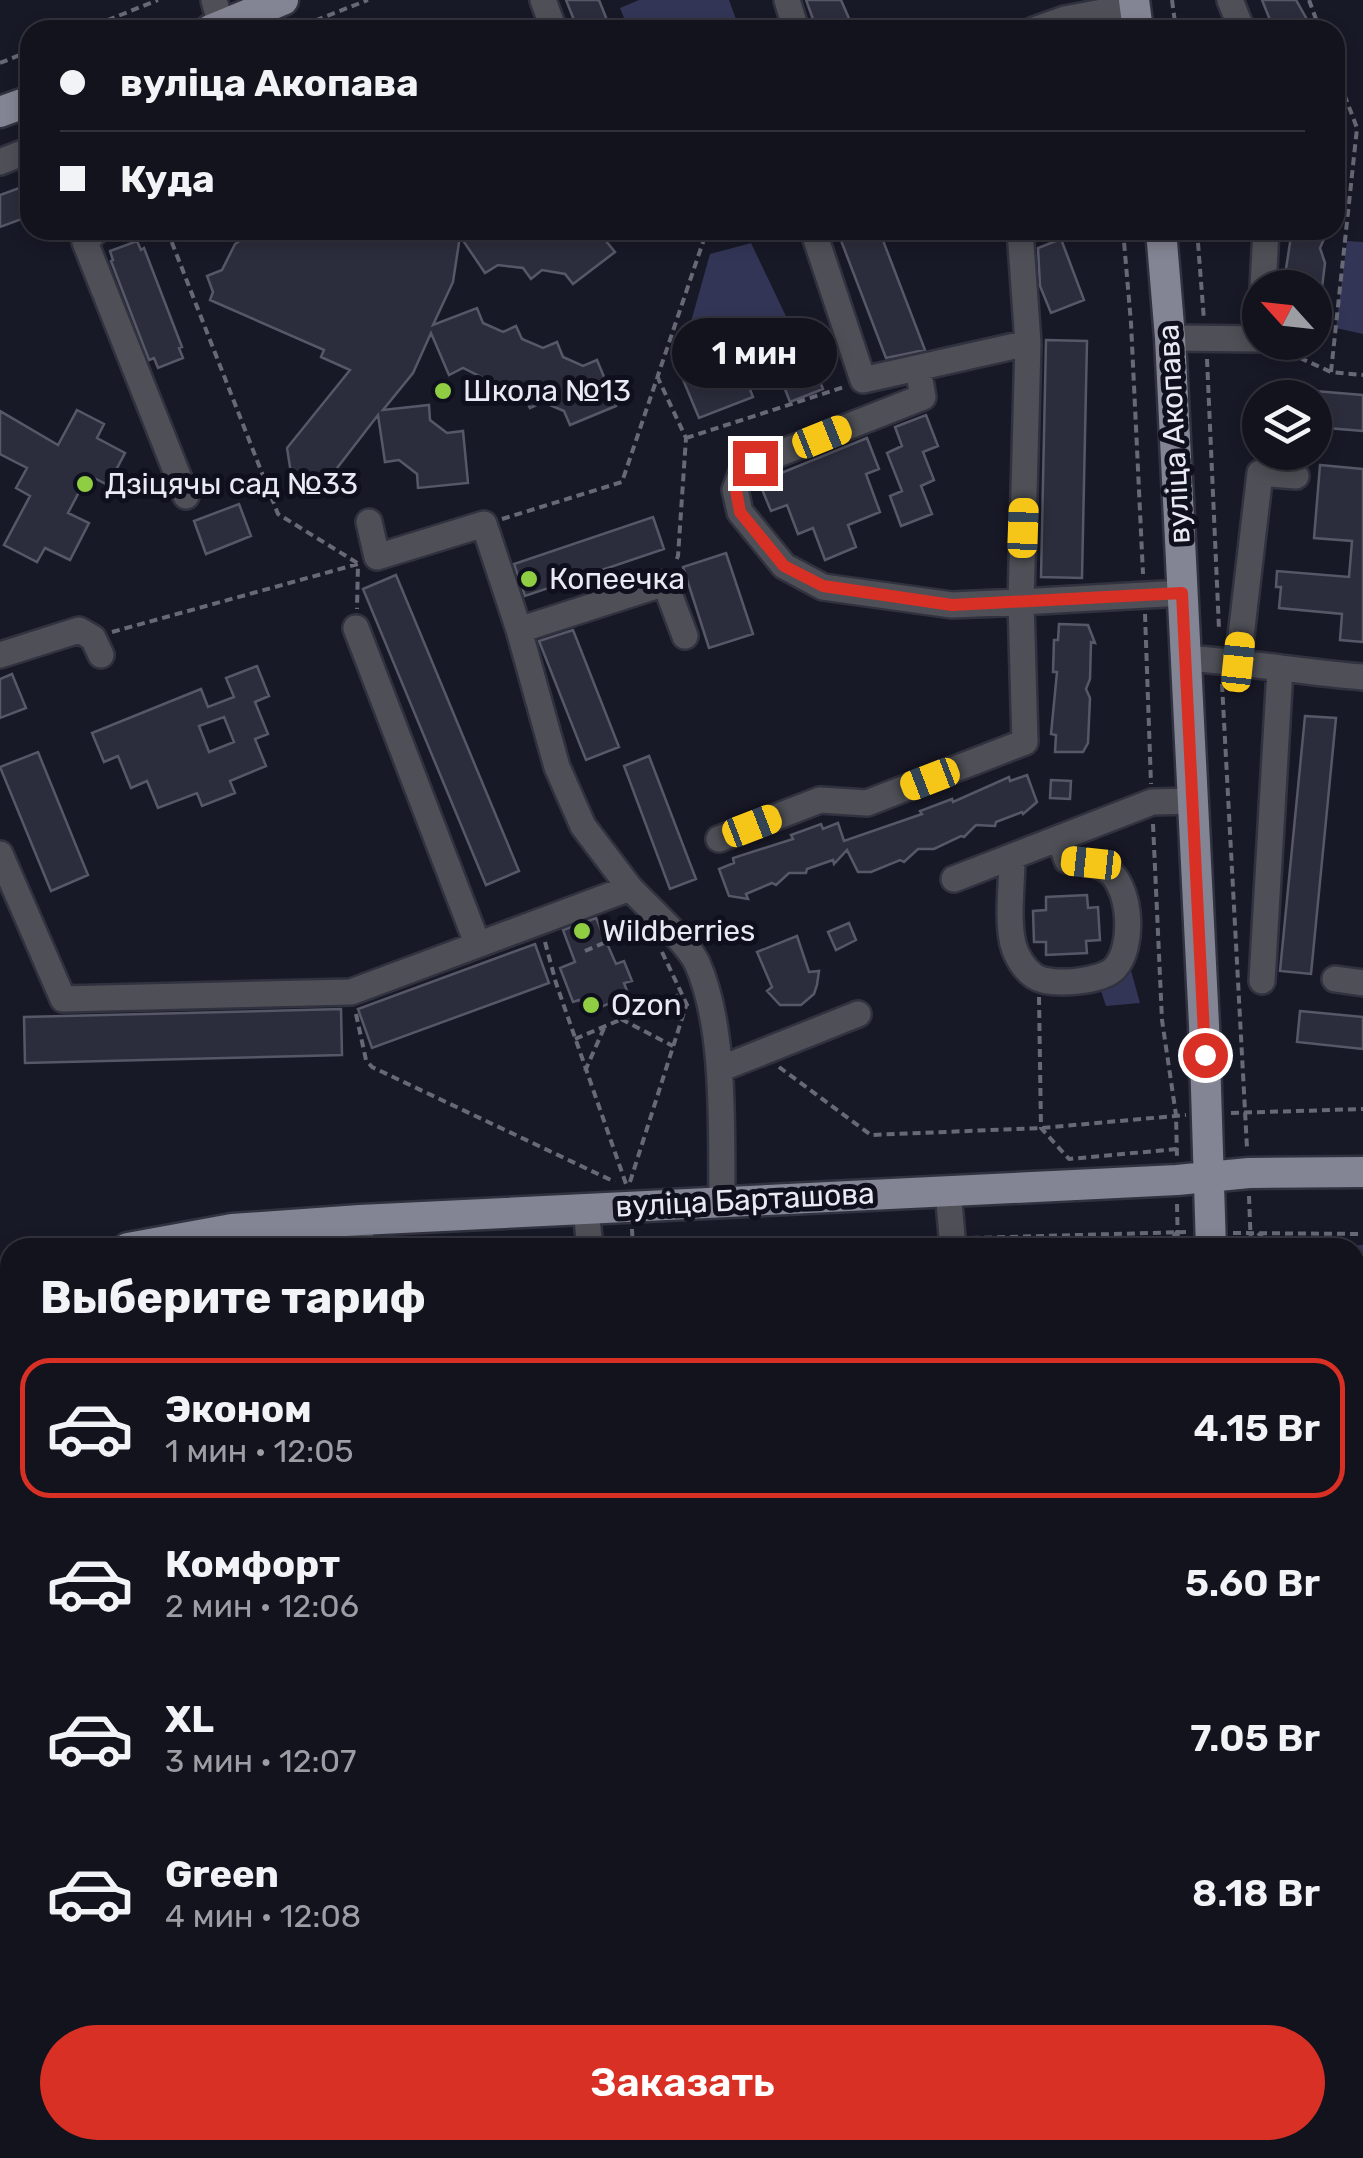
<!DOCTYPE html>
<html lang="ru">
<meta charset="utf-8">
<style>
:root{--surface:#12131d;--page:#1b1c26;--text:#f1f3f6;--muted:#9c9ea4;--line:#31323b;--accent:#d93025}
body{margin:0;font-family:Rubik,sans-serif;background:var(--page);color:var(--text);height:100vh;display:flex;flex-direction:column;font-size:38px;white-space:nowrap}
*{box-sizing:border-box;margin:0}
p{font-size:32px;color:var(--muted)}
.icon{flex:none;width:55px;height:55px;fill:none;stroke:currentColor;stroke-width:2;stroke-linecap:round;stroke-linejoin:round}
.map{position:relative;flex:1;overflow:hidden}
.side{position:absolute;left:0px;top:1238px;width:1365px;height:922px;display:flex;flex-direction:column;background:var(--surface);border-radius:30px 30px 0 0;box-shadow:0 5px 15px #0003,0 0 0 2px var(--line)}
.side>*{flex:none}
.top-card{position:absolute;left:20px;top:20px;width:1325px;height:220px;border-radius:30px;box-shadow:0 5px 15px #0003,0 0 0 2px var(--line);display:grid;align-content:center;height:220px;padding:0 40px;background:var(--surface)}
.needle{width:65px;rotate:297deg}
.controls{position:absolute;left:1242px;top:270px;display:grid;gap:20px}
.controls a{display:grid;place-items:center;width:90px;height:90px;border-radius:50%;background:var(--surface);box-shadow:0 5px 15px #0003,0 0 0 2px var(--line);font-size:50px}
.end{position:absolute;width:45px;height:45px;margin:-22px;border:12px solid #d93025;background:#fff;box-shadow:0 0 0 5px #fff}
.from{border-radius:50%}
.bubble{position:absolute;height:70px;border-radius:35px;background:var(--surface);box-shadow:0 5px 15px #0003,0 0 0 2px var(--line);font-size:32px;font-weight:600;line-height:70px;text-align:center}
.car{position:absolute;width:30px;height:60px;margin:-30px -15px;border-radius:12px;box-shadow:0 0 8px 2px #0007;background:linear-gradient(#f5c518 24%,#345 0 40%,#f5c518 0 76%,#345 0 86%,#f5c518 0)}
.top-card b{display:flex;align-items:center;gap:35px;height:95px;font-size:38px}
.top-card b+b{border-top:2px solid var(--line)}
.top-card i{width:25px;height:25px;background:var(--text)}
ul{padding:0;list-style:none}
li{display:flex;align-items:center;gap:30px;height:140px;margin:0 20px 15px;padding:0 20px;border:5px solid transparent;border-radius:30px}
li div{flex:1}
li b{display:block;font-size:38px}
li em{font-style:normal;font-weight:600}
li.on{border-color:var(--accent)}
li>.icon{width:90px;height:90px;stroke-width:1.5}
h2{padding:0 40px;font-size:45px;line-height:120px}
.primary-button{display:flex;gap:20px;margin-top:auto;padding:20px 40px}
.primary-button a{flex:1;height:115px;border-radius:60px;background:var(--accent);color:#fff;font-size:40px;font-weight:600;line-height:115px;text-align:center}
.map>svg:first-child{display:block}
.green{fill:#333556}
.building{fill:#2c2d3c;stroke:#565868;stroke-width:2.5;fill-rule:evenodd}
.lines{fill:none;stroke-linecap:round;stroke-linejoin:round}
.minor-casing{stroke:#31323f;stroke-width:30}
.major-casing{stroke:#31323f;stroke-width:35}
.path{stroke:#686976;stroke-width:4;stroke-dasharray:8 5;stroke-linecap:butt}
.minor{stroke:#4f5057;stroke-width:25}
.major{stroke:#838594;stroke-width:30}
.route{stroke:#d93025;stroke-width:12}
.poi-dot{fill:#8fcd42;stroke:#0f101d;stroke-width:4}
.labels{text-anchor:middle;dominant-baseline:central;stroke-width:10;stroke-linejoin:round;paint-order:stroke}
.poi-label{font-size:30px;fill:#e8e9f3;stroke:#0f101d;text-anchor:start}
.street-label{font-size:30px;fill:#e8e9f3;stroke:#0f101d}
</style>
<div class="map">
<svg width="1363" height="2158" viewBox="0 0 1363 2158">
<rect width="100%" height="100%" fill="#181927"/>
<path class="green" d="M 639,0 L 729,0 L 740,30 L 629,30 L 620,8 Z
M 1347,241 L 1363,242 L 1363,334 L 1336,328 Z
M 751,243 L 792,329 L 680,361 L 710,254 Z
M 1130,967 L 1140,1003 L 1106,1006 L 1099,985 Z
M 1363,1245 L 1363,1981 L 1355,1978 L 1355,1248 L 1258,1247 Z"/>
<path class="building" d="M 566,0 L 599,0 L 611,30 L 578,30 Z
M 806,0 L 841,0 L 854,30 L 817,30 Z
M 1262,0 L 1296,0 L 1313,30 L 1274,30 Z
M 30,184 L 30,216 L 0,227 L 0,195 Z
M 257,230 L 390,230 L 407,238 L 408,230 L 597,230 L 615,252 L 573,284 L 565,274 L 542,270 L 531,279 L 523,268 L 498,265 L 485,273 L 460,236 L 453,282 L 433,325 L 477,308 L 483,323 L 503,332 L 516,326 L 522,339 L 543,348 L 557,342 L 563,357 L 583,366 L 597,360 L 616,406 L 570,425 L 564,411 L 543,402 L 530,408 L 524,396 L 502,386 L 489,392 L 483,378 L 463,368 L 449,375 L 431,333 L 413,373 L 383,410 L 429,405 L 430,420 L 447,433 L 463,431 L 468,483 L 418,488 L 417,474 L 399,460 L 385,462 L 378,415 L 327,481 L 293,486 L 287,448 L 350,370 L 321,357 L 324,350 L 210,300 L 213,292 L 207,276 L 222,270 L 235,244 Z
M 837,230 L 879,230 L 925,350 L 886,358 Z
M 1292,230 L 1328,230 L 1320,248 L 1325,263 L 1322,288 L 1283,288 Z
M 1061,239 L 1084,300 L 1051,313 L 1040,286 L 1038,248 Z
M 137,241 L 141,250 L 144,248 L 182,347 L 179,348 L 183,358 L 158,368 L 154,358 L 149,360 L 111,261 L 113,260 L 110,251 Z
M 1046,340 L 1087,341 L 1082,578 L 1041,577 Z
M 805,343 L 823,389 L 790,402 L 772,355 Z
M 734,349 L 753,397 L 699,418 L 679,370 Z
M 1315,391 L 1363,395 L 1363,431 L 1315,427 Z
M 77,410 L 104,424 L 97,438 L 125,453 L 108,485 L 88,475 L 68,513 L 89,523 L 70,560 L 45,548 L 37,562 L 4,545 L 30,496 L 16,488 L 27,468 L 0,454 L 0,411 L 58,445 Z
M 926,415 L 938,446 L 923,452 L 934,480 L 921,486 L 932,514 L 901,526 L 890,496 L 902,491 L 887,453 L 902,446 L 895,427 Z
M 867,438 L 879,469 L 866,474 L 880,512 L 848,525 L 856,547 L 825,560 L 813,528 L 798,534 L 787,505 L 771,511 L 759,482 Z
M 1320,465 L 1363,469 L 1363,642 L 1340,640 L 1342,614 L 1279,608 L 1281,587 L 1276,587 L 1277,571 L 1349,577 L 1352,541 L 1314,538 Z
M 239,504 L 251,536 L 206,554 L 194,521 Z
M 653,517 L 664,549 L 525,596 L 514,564 Z
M 726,553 L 753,634 L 709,648 L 683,567 Z
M 396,575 L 519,871 L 486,885 L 363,589 Z
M 1059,624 L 1088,625 L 1095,643 L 1091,642 L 1090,679 L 1086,689 L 1090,698 L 1088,743 L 1083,752 L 1055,752 L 1056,735 L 1051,734 L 1057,672 L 1053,672 L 1054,640 L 1058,640 Z
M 573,630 L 619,747 L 586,760 L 539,641 Z
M 257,666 L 269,696 L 255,702 L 268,734 L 255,739 L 266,766 L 230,781 L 235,793 L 202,806 L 197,793 L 158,808 L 147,781 L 131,788 L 118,756 L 104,762 L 92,733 L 201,689 L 208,707 L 234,697 L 226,678 ZM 224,717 L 234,742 L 209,752 L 199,726 Z
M 12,674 L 26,708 L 0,718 L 0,679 Z
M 1305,716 L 1336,718 L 1311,974 L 1280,971 Z
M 38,752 L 88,875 L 51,891 L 0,767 Z
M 649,756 L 696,879 L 670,889 L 624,766 Z
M 1027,775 L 1037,802 L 1023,814 L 1022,812 L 996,822 L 995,826 L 976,825 L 964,837 L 961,836 L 934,849 L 918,849 L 904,862 L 900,860 L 871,872 L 858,872 L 847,850 L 834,864 L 833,860 L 807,869 L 806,873 L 789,873 L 776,885 L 772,883 L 746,894 L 748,899 L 729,896 L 719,869 L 734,863 L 733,858 L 793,839 L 791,835 L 821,824 L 823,829 L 838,823 L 844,841 L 922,814 L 920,811 L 952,799 L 953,802 L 1009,777 L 1010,781 Z
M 1051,780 L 1071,781 L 1070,799 L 1050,798 Z
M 1087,895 L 1088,908 L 1098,907 L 1100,940 L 1086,941 L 1087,953 L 1046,955 L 1046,942 L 1034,942 L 1033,911 L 1046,910 L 1046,897 Z
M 596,918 L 616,964 L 624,961 L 632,981 L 624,983 L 629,996 L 585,1013 L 579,1000 L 573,1002 L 560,968 L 575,962 L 563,930 Z
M 849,923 L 856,940 L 836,950 L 828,932 Z
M 797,936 L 809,972 L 819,971 L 817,985 L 814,994 L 801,1005 L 780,1005 L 767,991 L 772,987 L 757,952 Z
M 535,944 L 549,983 L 372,1048 L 358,1009 Z
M 341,1009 L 342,1055 L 25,1063 L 24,1017 Z
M 1300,1011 L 1363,1017 L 1363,1049 L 1297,1042 Z"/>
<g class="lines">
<g class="minor-casing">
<path id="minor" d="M 214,0 L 221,26
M 543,0 L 554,30
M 787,0 L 796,30
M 1230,0 L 1242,30
M 1034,30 L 1065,19 L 1135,6
M 0,162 L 30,150
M 97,230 L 85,242 L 186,496
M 813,230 L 863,380 L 1028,343 L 1021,602 L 952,605 L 823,587 L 784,566 L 740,512 L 735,490 L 742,472 L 755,463 L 923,397 L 918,368
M 1020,230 L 1028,343
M 1263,288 L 1266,230
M 1170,338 L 1260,339
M 369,522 L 377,557 L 484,524 L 519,630 L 557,767 L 583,826 L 630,888
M 356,628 L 477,943
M 519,630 L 665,583 L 685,636
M 0,655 L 79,630 L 93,638 L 101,655
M 1185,658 C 1245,662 1303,672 1363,677
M 1238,662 L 1260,473 L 1296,476
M 719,839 L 820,800 L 867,803 L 1025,742 L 1021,602 L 1182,593
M 0,854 L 63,999 L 351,992 L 630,888 C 647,906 688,943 697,963 C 726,1028 721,1129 722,1200
M 1012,858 C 1012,885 1007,918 1013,944 C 1016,956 1024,969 1034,976 C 1050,987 1102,982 1115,968 C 1134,947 1131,892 1111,873 C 1099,862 1082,862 1067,860 L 1060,839
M 954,879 L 1152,802 L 1192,801
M 1335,979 L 1363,983
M 1262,981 L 1280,670
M 720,1069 L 858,1014
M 948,1190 L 953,1248
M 586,1209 L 590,1248
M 360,1220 L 361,1248
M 1355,1997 L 1363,2000
M 162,2150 L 182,2158
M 231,2158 L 234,2150
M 643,2158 L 645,2150"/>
</g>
<g class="major-casing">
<path id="major" d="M 1134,0 L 1138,30
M 210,30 L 283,0
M 0,112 L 30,101
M 1161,230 L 1170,338 L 1204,1025 L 1211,1248
M 128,1248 L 232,1229 L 360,1220 L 1177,1180 L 1249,1173 L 1363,1172
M 0,1279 L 10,1277
M 0,1499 L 10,1538
M 37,2158 L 37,2150
M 993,2158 L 996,2150"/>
</g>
<path class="path" d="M 1172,0 L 1176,30
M 1309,0 L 1320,30
M 83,30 L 158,0
M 291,30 L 368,0
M 0,63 L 30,51
M 167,230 L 278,514 L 359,564
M 677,230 L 704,239 L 714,230
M 1123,230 L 1131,323 L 1143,574
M 1197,230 L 1204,320
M 1276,347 L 1331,372 L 1363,375
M 1207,359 L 1219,629
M 1331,372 L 1357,128 L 1335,70
M 657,376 L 686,438 L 678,556 L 675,563
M 686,438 L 844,387
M 502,519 L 622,482 L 704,239
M 1145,614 L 1151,784
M 112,632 L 358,564 L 357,609
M 1222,684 L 1247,1148
M 1153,824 L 1162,1020 L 1176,1115 L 1177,1158
M 545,942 L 556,983 L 626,1184
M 585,951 L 639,928
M 662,952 L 688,1007
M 1039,997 L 1041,1128 L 1069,1159 L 1177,1149
M 356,1014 L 366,1060 L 372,1067 L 615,1182
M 621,1019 L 673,1046
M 575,1039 L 681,994
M 779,1067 L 871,1135 L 1041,1128 L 1186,1115
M 585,1071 L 605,1026
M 1231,1113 L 1363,1109
M 630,1182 L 686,1006
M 1249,1196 L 1251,1248
M 1177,1204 L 1178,1248
M 632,1229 L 633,1248
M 1233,1233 L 1363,1234
M 1258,1233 L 1272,1248
M 971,1238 L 1186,1232
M 776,1248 L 931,1239
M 1166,1248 L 1177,1232
M 1355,1330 L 1363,1338
M 1355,1360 L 1363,1351
M 1355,1360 L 1363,1368
M 0,1397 L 10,1440
M 1355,1613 L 1363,1613
M 68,2158 L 69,2150
M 944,2158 L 948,2150
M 1032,2158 L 1035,2150"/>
<use href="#minor" class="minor"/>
<use href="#major" class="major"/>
</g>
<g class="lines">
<path class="route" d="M 755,463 L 742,472 L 736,490 L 740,512 L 784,566 L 823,586 L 952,605 L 1182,593 L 1205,1055"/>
</g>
<g class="poi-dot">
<circle cx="443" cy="391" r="10"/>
<circle cx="85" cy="484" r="10"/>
<circle cx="529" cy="579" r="10"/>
<circle cx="582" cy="931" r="10"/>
<circle cx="591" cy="1005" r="10"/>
</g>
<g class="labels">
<g class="poi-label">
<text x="463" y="391">Школа №13</text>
<text x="105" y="484">Дзіцячы сад №33</text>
<text x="549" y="579">Копеечка</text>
<text x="602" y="931">Wildberries</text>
<text x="611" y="1005">Ozon</text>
</g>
<g class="street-label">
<text transform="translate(1174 434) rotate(-93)">вуліца Акопава</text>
<text transform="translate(745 1200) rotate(-3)">вуліца Барташова</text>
</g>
</g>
</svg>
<div class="controls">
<a><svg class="needle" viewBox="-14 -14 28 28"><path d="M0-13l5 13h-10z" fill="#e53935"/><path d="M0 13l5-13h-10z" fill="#9c9ea4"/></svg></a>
<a><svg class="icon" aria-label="layers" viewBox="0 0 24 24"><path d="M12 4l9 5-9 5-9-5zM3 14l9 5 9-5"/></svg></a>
</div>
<i class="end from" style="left:1205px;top:1055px"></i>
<i class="end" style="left:755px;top:463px"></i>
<div class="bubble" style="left:672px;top:318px;width:165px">1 мин</div>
<i class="car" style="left:822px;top:437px;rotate:68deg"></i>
<i class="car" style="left:1023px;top:528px;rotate:2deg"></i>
<i class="car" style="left:1238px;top:662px;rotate:6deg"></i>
<i class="car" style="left:930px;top:779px;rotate:249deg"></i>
<i class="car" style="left:752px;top:826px;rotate:69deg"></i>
<i class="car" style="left:1091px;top:863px;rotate:276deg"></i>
<div class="top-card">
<b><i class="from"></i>вуліца Акопава</b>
<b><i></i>Куда</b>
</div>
<section class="side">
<h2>Выберите тариф</h2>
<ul>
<li class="on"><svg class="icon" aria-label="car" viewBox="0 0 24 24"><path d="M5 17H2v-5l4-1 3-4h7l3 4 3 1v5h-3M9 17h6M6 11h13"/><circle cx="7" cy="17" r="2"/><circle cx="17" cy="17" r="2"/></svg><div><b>Эконом</b><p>1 мин · 12:05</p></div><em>4.15 Br</em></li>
<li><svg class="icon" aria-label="car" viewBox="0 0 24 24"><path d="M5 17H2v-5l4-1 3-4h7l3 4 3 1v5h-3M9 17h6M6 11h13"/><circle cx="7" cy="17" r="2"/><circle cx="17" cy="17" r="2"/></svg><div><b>Комфорт</b><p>2 мин · 12:06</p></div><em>5.60 Br</em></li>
<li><svg class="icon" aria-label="car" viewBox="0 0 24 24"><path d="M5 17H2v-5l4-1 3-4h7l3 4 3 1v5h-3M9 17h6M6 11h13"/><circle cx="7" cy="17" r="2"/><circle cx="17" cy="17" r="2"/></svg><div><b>XL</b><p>3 мин · 12:07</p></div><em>7.05 Br</em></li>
<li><svg class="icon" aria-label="car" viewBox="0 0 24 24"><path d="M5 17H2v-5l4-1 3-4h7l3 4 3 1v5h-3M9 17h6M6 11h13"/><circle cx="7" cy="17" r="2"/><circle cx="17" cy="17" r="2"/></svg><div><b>Green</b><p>4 мин · 12:08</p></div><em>8.18 Br</em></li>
</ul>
<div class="primary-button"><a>Заказать</a></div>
</section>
</div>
